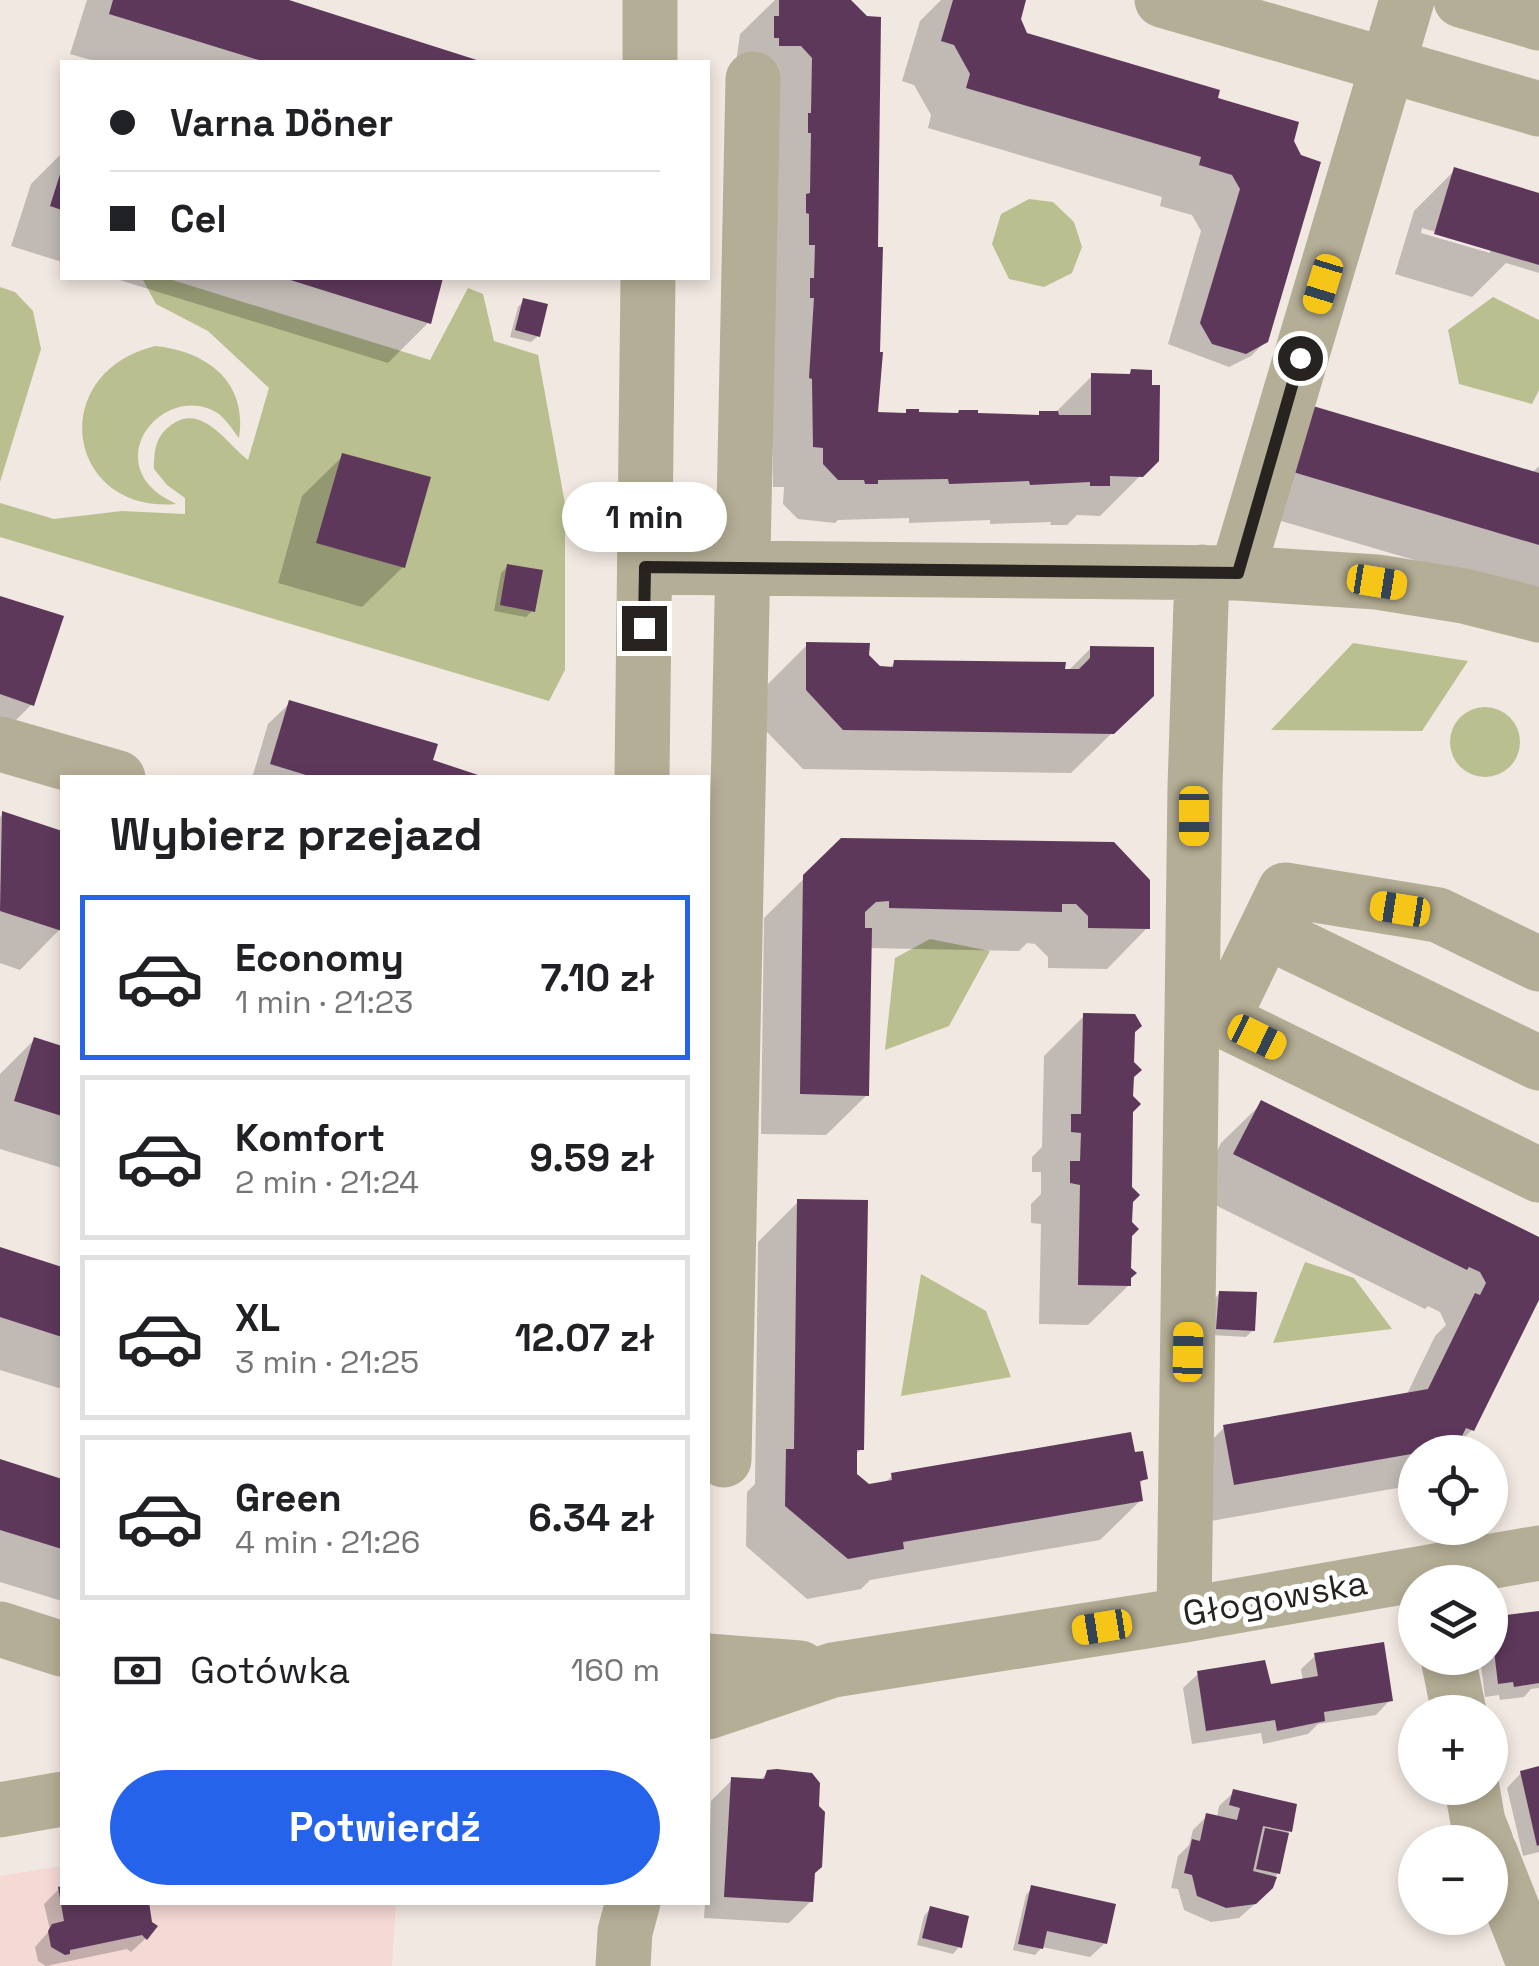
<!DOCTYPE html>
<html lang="pl">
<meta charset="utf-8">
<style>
:root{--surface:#fff;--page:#f6f6f6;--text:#202124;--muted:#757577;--line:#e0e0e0;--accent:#2563eb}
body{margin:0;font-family:"Space Grotesk",sans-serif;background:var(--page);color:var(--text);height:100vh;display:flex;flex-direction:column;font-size:38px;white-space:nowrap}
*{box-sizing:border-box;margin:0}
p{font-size:32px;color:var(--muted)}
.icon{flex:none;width:55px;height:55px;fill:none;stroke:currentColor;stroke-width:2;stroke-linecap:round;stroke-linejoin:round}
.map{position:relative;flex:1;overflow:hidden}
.drawer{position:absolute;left:60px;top:775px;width:650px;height:1130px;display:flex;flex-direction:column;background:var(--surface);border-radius:0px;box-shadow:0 5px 15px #0003}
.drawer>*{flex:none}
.guide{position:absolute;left:60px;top:60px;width:650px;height:220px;border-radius:0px;box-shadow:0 5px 15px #0003;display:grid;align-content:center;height:220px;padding:0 50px;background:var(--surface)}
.controls{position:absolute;left:1398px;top:1435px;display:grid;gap:20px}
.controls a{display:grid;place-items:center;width:110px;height:110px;border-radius:50%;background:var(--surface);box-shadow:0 5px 15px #0003;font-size:50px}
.end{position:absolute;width:45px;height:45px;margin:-22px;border:12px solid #262320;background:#fff;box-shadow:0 0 0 5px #fff}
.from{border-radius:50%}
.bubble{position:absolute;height:70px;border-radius:35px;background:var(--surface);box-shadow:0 5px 15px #0003;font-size:32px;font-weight:700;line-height:70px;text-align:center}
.car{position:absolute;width:30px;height:60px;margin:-30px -15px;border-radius:12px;box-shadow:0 0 8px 2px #0007;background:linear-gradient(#f5c518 24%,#345 0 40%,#f5c518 0 76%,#345 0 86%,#f5c518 0)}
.guide b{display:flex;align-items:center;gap:35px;height:95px;font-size:38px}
.guide b+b{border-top:2px solid var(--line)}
.guide i{width:25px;height:25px;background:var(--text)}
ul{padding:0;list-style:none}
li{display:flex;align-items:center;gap:30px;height:165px;margin:0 20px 15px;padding:0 30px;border:5px solid var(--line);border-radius:0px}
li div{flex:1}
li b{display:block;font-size:38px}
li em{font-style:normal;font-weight:700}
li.on{border-color:var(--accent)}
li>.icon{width:90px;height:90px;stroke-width:1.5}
h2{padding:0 50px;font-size:45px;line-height:120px}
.pay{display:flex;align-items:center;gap:25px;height:110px;padding:0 50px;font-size:38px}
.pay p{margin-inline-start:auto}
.button{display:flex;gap:20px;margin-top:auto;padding:20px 50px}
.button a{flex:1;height:115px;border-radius:60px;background:var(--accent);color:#fff;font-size:40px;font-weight:700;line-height:115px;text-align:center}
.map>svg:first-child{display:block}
.medical{fill:#f4d9d5}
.green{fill:#b9bf8f}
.shadow{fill:#0003;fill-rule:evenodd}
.building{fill:#5e385b}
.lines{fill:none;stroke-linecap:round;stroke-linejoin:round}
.minor{stroke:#b5ae96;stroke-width:55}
.route{stroke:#262320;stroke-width:12}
.labels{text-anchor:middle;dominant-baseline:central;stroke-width:10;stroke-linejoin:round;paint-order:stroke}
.street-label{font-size:35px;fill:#262320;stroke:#fff}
</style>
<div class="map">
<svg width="1539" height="1966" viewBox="0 0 1539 1966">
<rect width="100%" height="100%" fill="#f1e8e1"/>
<path class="medical" d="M 62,1866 L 62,1902 L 396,1903 L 392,1966 L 0,1966 L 0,1876 Z"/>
<path class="green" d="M 1029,199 L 1053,202 L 1074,222 L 1082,247 L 1072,273 L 1044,287 L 1009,279 L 992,244 L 1001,214 Z
M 142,278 L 166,278 L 430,360 L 468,288 L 483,294 L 494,341 L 538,355 L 565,504 L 565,670 L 549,701 L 0,537 L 0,503 L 54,519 L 122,511 L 185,514 L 185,498 L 167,485 L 154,469 C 154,452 155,437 170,426 C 201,401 226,443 248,460 L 269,388 L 208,331 L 156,304 Z
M 0,287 L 15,292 L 33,311 L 41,349 L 0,482 Z
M 1493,297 L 1539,320 L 1539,390 L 1532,404 L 1459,384 L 1448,330 Z
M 155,346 C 206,351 248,381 239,438 C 231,428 224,415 212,410 C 166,389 114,446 150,486 C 157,494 167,499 176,504 C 67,514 44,374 155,346 Z
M 1353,643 L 1468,661 L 1422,731 L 1271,730 Z
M1450 742a35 35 0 1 1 70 0a35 35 0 1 1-70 0Z
M 930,939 L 990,951 L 949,1026 L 885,1050 L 895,958 Z
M 1305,1262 L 1354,1278 L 1392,1329 L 1273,1343 Z
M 921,1274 L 986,1311 L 1011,1377 L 901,1396 Z"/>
<path class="shadow" d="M 87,0 L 281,0 L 478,62 L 98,62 L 70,54 Z
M 775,0 L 848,0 L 876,414 L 1037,417 L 1040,414 L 1054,414 L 1092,376 L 1127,376 L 1132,371 L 1156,460 L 1100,516 L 1077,515 L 1067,525 L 1050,525 L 1051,522 L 990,524 L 990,520 L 909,523 L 909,518 L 838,520 L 835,523 L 798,519 L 783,504 L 784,487 L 773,487 L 772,418 L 734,77 L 740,34 Z
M 941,0 L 1023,0 L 1018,20 L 1026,35 L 1296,124 L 1266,341 L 1251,356 L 1229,367 L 1168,344 L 1201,231 L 1192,215 L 1160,206 L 1162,197 L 928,128 L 931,115 L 914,85 L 902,81 L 920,21 Z
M 62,153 L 62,262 L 11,246 L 31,184 Z
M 1455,170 L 1539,195 L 1539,273 L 1506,263 L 1472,297 L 1395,274 L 1414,211 ZM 1422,228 L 1490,248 L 1490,253 L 1421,233 Z
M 113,278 L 441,278 L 429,322 L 388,363 Z
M 524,301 L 538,336 L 531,342 L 510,337 L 518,307 Z
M 1273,449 L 1532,473 L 1539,466 L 1539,588 L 1510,588 L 1254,513 Z
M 343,456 L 403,567 L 362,607 L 278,583 L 302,496 Z
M 508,566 L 533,610 L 526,617 L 494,611 L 501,573 Z
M 0,598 L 32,704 L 0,736 Z
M 807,645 L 867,656 L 879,669 L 889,669 L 895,662 L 1068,671 L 1091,648 L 1151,695 L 1071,773 L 803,769 L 766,731 L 767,685 Z
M 290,703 L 430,762 L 481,778 L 252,778 L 268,724 Z
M 3,814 L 62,833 L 60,929 L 20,970 L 0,963 L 0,817 Z
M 842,841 L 1113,845 L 1147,928 L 1107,969 L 1048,968 L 1048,957 L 1035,944 L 1027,943 L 1019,951 L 869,948 L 867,1095 L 826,1135 L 761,1134 L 764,918 Z
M 1084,1016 L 1132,1032 L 1129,1285 L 1088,1325 L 1039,1324 L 1041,1224 L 1031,1223 L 1031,1204 L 1041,1194 L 1041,1172 L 1032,1172 L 1032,1157 L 1042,1147 L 1044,1056 Z
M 34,1040 L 62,1049 L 62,1168 L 0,1149 L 0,1074 Z
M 1262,1103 L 1539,1240 L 1539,1294 L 1472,1430 L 1449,1452 L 1415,1452 L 1414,1485 L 1194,1524 L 1183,1468 L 1224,1428 L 1406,1396 L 1435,1336 L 1446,1325 L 1440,1312 L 1428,1306 L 1425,1309 L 1195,1195 L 1221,1143 Z
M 798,1202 L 861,1449 L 855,1455 L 854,1475 L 868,1487 L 884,1484 L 892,1476 L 1133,1455 L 1145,1478 L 1138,1485 L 1141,1500 L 1100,1540 L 870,1580 L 861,1589 L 807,1599 L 746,1546 L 747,1492 L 755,1484 L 758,1242 Z
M 0,1250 L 62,1269 L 62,1389 L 0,1370 Z
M 1220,1293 L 1253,1330 L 1246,1337 L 1211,1335 L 1213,1300 Z
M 0,1462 L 62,1481 L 62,1601 L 0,1582 Z
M 1539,1613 L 1539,1688 L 1531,1689 L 1524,1697 L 1500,1700 L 1499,1695 L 1485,1697 L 1480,1658 L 1490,1658 L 1490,1621 Z
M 1316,1655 L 1390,1700 L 1376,1715 L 1318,1724 L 1308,1734 L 1263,1744 L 1261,1733 L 1192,1744 L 1183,1688 L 1198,1674 L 1269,1687 L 1303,1681 L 1301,1669 Z
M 1539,1769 L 1539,1852 L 1523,1856 L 1507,1788 L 1521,1773 Z
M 768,1773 L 812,1873 L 811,1901 L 789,1923 L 704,1918 L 705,1902 L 708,1902 L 711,1801 L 732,1780 L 759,1781 Z
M 1234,1792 L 1289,1830 L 1278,1873 L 1256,1903 L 1239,1918 L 1211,1922 L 1184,1910 L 1178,1889 L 1171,1888 L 1178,1856 L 1189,1845 L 1193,1830 L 1207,1816 L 1217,1818 L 1219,1806 Z
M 1032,1888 L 1105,1943 L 1090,1957 L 1042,1947 L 1035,1955 L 1013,1950 L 1026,1895 Z
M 59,1889 L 62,1889 L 62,1902 L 146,1902 L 146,1938 L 131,1952 L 127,1949 L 46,1966 L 38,1961 L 35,1947 L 50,1930 L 44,1904 Z
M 930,1909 L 959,1947 L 953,1954 L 917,1945 L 924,1916 Z"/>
<path class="building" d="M 113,0 L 289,0 L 483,62 L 265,62 L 109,14 Z
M 779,0 L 851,0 L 867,16 L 881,17 L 878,247 L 883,247 L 880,352 L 883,352 L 878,412 L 906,413 L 906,409 L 919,409 L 919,412 L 958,413 L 959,410 L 978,410 L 978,413 L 1039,415 L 1039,411 L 1058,411 L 1059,415 L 1091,415 L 1091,373 L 1130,374 L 1131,369 L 1152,370 L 1152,385 L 1160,385 L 1159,461 L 1143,477 L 1110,476 L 1110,486 L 1090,486 L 1090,482 L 1030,485 L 1029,481 L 949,484 L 948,479 L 878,480 L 878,484 L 865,484 L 864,480 L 838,480 L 823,464 L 823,448 L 813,447 L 812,379 L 809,378 L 814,298 L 810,298 L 810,278 L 814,278 L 815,245 L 809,245 L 809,214 L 806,213 L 806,194 L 810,193 L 811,133 L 808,133 L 808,113 L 811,113 L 812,58 L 801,46 L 779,46 L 779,38 L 774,38 L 774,16 L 779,16 Z
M 953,0 L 1026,0 L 1021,19 L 1027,33 L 1220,90 L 1218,98 L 1299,122 L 1294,141 L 1301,155 L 1321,162 L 1268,342 L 1246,354 L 1212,344 L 1200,323 L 1240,189 L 1232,175 L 1199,165 L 1201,157 L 966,88 L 970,74 L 954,45 L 941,41 Z
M 1454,167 L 1539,193 L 1539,265 L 1434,234 Z
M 62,168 L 62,210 L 50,206 Z
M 284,278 L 443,278 L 431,324 Z
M 523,298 L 548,304 L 540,337 L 515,330 Z
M 1313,406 L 1539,473 L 1539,545 L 1293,472 Z
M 342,453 L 431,477 L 405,568 L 316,543 Z
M 507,564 L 543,570 L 535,612 L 500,605 Z
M 0,596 L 64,616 L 34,706 L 0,694 Z
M 806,642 L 870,643 L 869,655 L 880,666 L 893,667 L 894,660 L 1066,662 L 1065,669 L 1079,669 L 1090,658 L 1090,646 L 1154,647 L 1154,696 L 1114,734 L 843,730 L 806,690 Z
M 289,700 L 438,744 L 433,760 L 487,778 L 316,778 L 270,764 Z
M 2,811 L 62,831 L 62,931 L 0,911 Z
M 841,838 L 1114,842 L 1150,880 L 1150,929 L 1088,928 L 1088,916 L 1076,904 L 1062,904 L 1062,912 L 889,908 L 889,901 L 876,902 L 865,912 L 865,928 L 872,928 L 869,1096 L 800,1094 L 803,875 Z
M 1083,1013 L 1135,1014 L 1142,1026 L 1135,1032 L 1134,1062 L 1142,1070 L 1134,1077 L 1133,1096 L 1141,1104 L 1133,1112 L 1132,1187 L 1140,1195 L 1133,1202 L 1132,1222 L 1139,1229 L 1132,1236 L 1131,1268 L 1137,1273 L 1131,1278 L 1131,1286 L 1078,1285 L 1080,1185 L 1070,1183 L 1070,1161 L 1080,1161 L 1081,1133 L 1071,1132 L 1071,1114 L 1081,1114 Z
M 34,1037 L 62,1046 L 62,1116 L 14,1101 Z
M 1261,1100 L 1539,1237 L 1539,1300 L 1474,1431 L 1466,1428 L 1457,1446 L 1234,1485 L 1223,1425 L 1428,1389 L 1475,1293 L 1480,1295 L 1486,1283 L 1480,1272 L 1469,1267 L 1467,1270 L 1233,1154 Z
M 797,1199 L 868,1200 L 864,1450 L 857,1450 L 857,1474 L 869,1484 L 892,1480 L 891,1473 L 1131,1432 L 1135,1452 L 1143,1451 L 1148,1479 L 1140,1481 L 1143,1501 L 903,1542 L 904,1549 L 848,1559 L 785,1506 L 786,1449 L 794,1449 Z
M 0,1247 L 62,1267 L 62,1337 L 0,1317 Z
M 1219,1291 L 1257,1292 L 1255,1331 L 1216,1329 Z
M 0,1459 L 62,1479 L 62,1549 L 0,1530 Z
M 1539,1611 L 1539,1683 L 1514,1687 L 1513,1682 L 1498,1684 L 1490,1617 Z
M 1384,1642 L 1393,1701 L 1324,1712 L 1325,1721 L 1277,1731 L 1275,1720 L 1206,1731 L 1197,1671 L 1265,1660 L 1271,1684 L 1318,1676 L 1314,1653 Z
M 1539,1766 L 1539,1845 L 1537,1846 L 1520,1771 Z
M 777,1769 L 812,1773 L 820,1783 L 819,1806 L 825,1812 L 822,1867 L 815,1873 L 813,1902 L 724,1897 L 731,1777 L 764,1779 L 767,1770 Z
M 1233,1789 L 1297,1804 L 1292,1832 L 1263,1826 L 1253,1871 L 1277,1877 L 1273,1888 L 1256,1904 L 1226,1908 L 1197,1896 L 1192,1875 L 1184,1873 L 1192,1839 L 1200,1841 L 1206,1813 L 1237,1820 L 1240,1808 L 1229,1805 Z
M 1265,1828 L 1289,1833 L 1280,1874 L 1256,1869 Z
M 1031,1885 L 1116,1904 L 1107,1944 L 1047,1931 L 1043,1949 L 1018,1944 Z
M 62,1886 L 62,1902 L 149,1902 L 152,1922 L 158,1926 L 147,1940 L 142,1935 L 70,1950 L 70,1954 L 65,1955 L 51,1947 L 48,1931 L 52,1924 L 64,1921 L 58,1887 Z
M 930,1906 L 969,1916 L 962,1948 L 922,1938 Z"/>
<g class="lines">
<path class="minor" d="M 1162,0 L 1539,109
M 1461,0 L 1539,23
M 650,62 L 650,0
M 645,567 L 1237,573 L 1377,582 L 1464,596 L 1539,615
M 1237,573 L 1407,0
M 0,744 L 118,778
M 642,778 L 648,278
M 1266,931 L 1539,1063
M 1193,1015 L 1222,1020 L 1539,1175
M 1222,1020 L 1285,890 L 1438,915 L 1539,964
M 724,1460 L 753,79
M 1184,1615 L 1195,787 L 1202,572
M 0,1629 L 62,1649
M 1448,1658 L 1459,1712
M 708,1661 L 800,1668
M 708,1712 L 833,1670 L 1184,1615 L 1539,1553
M 1472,1788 L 1478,1822 L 1486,1842
M 0,1810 L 62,1799
M 1490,1852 L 1535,1966
M 623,1966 L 625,1932 L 633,1902"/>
</g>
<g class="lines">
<path class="route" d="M 644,628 L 645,567 L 1238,573 L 1300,358"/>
</g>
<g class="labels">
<g class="street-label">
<text transform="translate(1275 1598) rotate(-10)">Głogowska</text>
</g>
</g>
</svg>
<div class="controls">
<a><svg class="icon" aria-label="locate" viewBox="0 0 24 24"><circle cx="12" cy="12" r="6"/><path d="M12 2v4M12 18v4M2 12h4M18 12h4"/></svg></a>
<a><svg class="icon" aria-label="layers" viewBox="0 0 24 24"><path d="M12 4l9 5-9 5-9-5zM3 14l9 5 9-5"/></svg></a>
<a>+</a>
<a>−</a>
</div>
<i class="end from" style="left:1300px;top:358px"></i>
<i class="end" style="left:644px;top:628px"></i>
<div class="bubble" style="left:562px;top:482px;width:165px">1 min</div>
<i class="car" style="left:1323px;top:284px;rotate:197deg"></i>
<i class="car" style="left:1377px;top:582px;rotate:99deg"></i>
<i class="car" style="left:1194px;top:816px;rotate:180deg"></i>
<i class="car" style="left:1400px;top:909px;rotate:279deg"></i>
<i class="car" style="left:1257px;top:1037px;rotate:116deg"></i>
<i class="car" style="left:1188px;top:1352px;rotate:1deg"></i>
<i class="car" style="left:1102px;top:1627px;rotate:261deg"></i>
<div class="guide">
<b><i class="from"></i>Varna Döner</b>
<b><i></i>Cel</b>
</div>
<section class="drawer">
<h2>Wybierz przejazd</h2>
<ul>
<li class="on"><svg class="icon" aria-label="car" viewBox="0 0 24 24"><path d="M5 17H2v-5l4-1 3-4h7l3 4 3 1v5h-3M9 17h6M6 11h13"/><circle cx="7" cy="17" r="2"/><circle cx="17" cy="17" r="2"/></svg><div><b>Economy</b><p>1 min · 21:23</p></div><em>7.10 zł</em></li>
<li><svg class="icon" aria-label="car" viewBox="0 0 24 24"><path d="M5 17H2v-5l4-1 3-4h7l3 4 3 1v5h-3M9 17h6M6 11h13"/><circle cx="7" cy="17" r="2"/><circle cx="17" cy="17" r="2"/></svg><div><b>Komfort</b><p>2 min · 21:24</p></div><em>9.59 zł</em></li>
<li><svg class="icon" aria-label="car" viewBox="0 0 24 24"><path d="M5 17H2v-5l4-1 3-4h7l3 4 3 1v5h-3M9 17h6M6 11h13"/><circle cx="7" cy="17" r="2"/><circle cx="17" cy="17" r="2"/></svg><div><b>XL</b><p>3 min · 21:25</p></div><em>12.07 zł</em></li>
<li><svg class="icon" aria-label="car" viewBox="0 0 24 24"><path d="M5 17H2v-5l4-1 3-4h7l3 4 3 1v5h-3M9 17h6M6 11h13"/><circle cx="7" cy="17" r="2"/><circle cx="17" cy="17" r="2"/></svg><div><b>Green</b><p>4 min · 21:26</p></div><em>6.34 zł</em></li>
</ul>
<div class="pay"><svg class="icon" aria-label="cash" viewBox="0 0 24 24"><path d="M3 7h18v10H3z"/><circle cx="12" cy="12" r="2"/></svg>Gotówka<p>160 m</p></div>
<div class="button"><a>Potwierdź</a></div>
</section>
</div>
